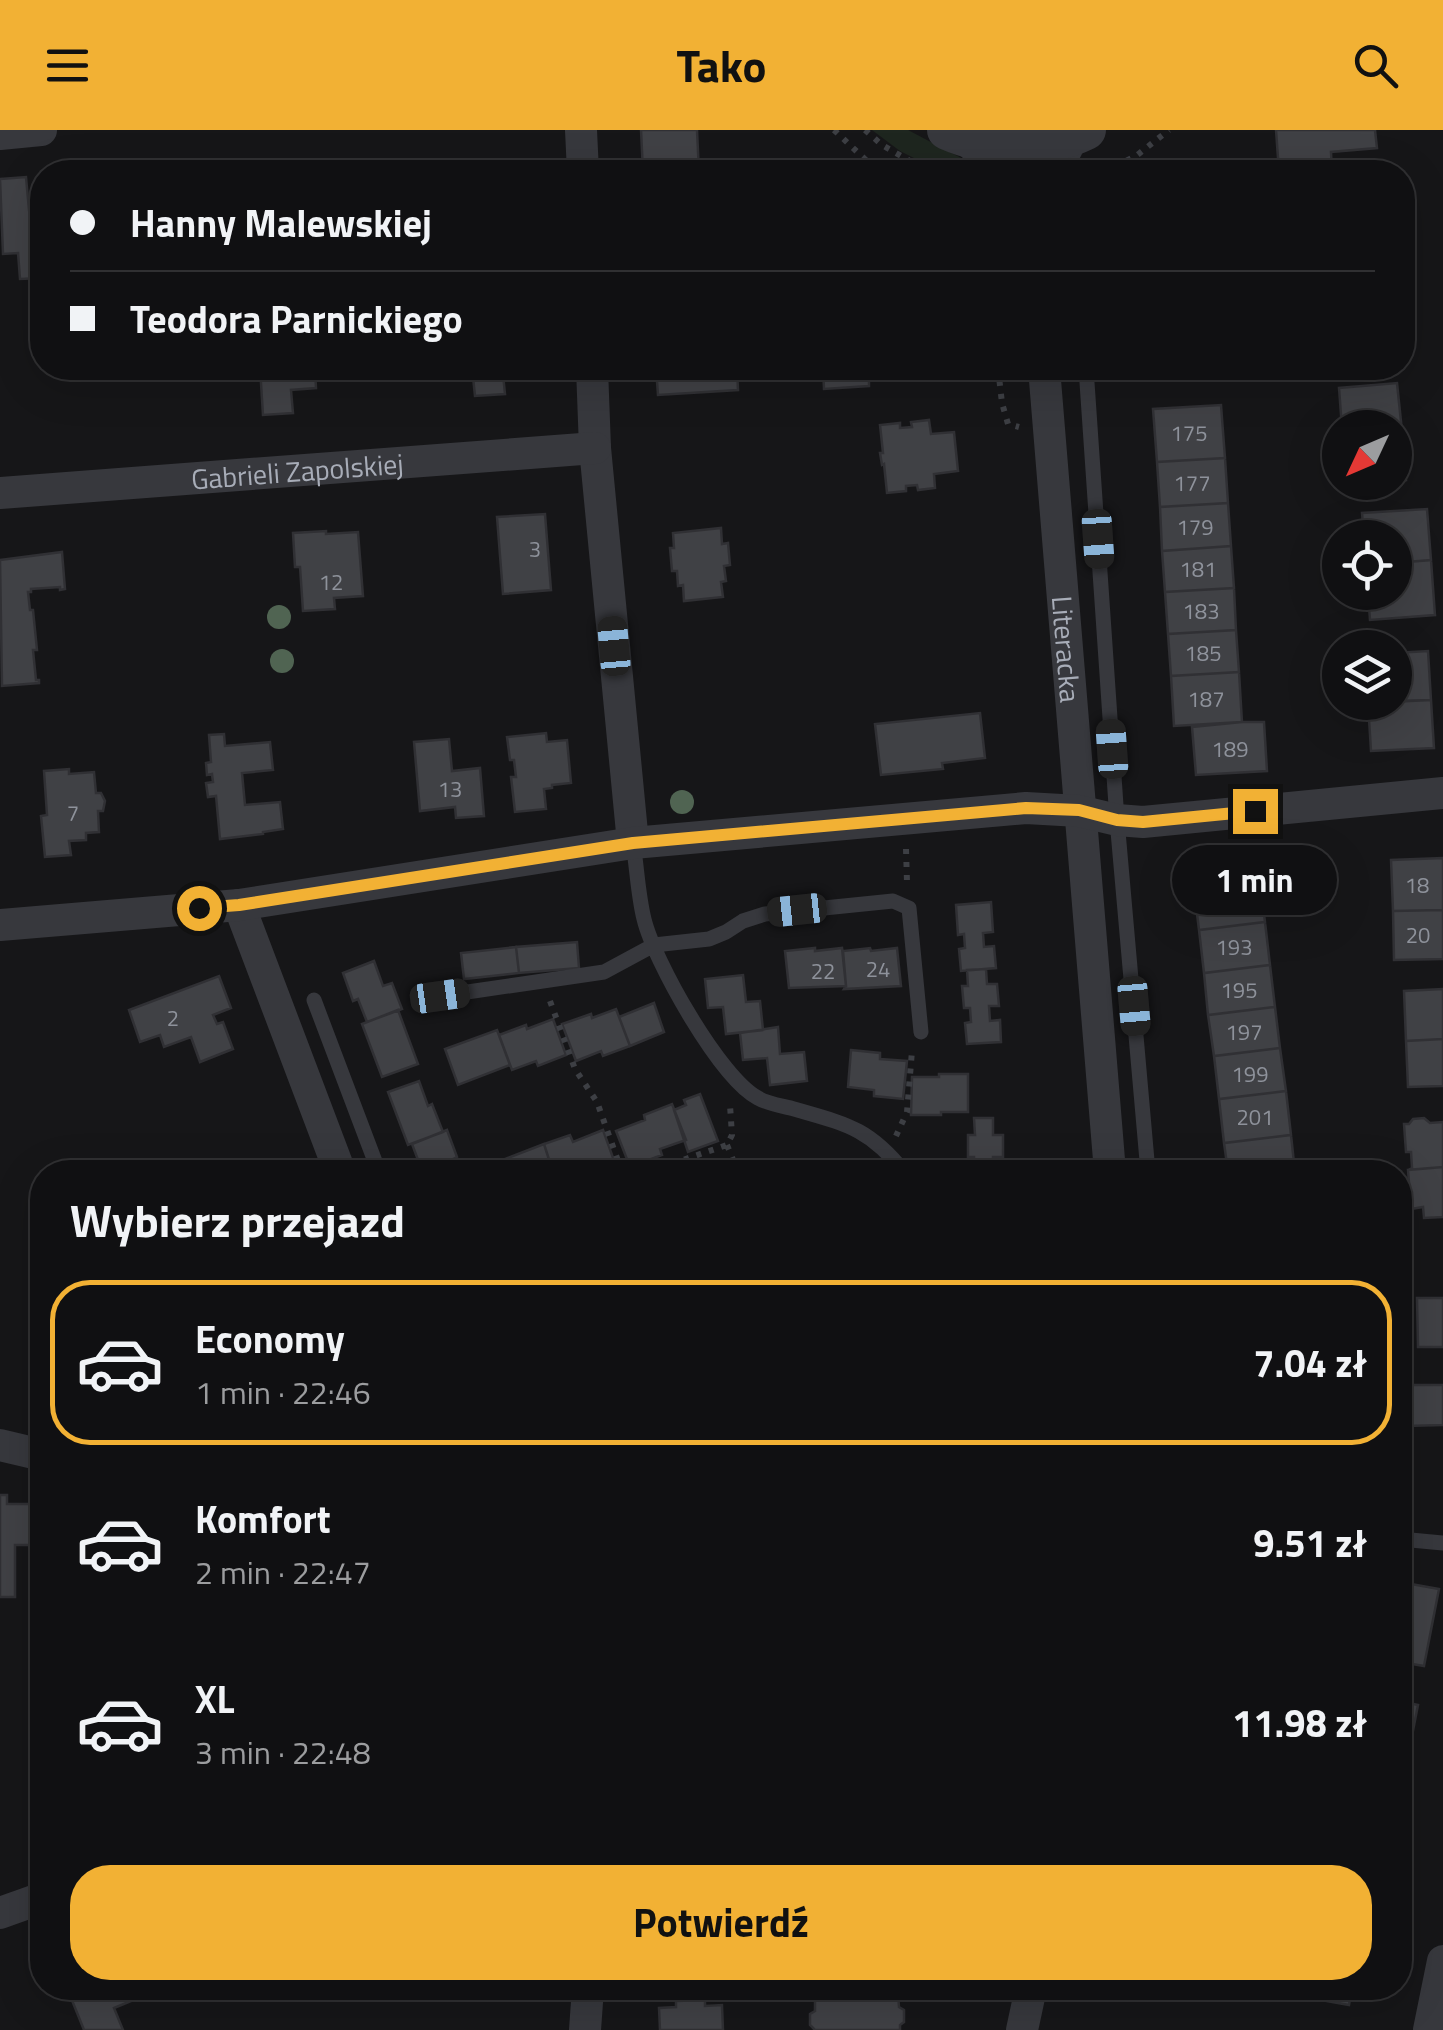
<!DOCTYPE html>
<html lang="pl">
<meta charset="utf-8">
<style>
:root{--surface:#101012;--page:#19191b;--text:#f1f3f6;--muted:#9c9d9f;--line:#303032;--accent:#f2b134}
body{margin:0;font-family:"Titillium Web",sans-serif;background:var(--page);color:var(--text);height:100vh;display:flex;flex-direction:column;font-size:38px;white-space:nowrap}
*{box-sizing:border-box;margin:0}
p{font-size:32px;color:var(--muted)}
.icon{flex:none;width:55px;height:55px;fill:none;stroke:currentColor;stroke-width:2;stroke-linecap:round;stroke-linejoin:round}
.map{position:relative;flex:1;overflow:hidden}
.details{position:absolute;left:30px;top:1030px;width:1382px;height:840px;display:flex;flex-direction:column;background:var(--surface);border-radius:40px;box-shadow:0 10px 40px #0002,0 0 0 2px var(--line)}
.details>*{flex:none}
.top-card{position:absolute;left:30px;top:30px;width:1385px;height:220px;border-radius:40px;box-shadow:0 10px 40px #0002,0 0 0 2px var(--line);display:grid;align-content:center;height:220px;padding:0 40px;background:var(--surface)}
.needle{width:65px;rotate:226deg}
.buttons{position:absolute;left:1322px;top:280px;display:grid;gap:20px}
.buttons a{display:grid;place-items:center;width:90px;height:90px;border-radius:50%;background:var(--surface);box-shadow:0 10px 40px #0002,0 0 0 2px var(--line);font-size:50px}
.end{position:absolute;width:45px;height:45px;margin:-22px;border:12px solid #f2b134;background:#111;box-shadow:0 0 0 5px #111}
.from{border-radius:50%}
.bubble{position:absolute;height:70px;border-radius:35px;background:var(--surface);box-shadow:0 10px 40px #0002,0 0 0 2px var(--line);font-size:32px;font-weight:700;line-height:70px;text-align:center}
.car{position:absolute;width:30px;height:60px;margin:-30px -15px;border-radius:12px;box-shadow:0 0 8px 2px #0007;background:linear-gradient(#222 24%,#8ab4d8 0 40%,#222 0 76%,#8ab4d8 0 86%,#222 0)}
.top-card b{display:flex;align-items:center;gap:35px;height:95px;font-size:38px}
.top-card b+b{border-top:2px solid var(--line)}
.top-card i{width:25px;height:25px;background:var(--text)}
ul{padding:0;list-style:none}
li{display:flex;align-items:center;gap:30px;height:165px;margin:0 20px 15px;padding:0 20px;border:5px solid transparent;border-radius:40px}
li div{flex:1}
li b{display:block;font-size:38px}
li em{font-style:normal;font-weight:700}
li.active{border-color:var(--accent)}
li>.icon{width:90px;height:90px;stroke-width:1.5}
h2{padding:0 40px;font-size:45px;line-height:120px}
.primary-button{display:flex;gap:20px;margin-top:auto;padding:20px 40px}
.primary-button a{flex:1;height:115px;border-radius:40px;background:var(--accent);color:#111;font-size:40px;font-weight:700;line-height:115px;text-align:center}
header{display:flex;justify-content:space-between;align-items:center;height:130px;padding:0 40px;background:var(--accent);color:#111;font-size:45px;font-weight:700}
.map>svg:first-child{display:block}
.green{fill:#1e261f}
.building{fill:#404145;stroke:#303034;stroke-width:2.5}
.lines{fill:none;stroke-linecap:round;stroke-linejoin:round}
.path{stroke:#3d3f44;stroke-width:6;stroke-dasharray:5 8;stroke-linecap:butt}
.service{stroke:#37383d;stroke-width:15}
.minor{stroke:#37383d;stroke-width:32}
.tertiary{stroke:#37383d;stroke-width:40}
.tree{fill:#506452}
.route{stroke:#f2b134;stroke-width:12}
.labels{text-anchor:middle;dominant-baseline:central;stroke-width:9;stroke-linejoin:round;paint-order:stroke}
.number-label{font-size:22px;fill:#8e929b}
.street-label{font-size:28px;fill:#a8adb8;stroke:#111113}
</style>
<header><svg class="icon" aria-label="menu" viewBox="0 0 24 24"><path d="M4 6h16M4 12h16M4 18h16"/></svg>Tako<svg class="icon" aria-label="search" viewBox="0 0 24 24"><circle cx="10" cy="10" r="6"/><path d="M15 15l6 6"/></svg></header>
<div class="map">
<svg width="1443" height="1900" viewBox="0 0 1443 1900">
<rect width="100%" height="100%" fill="#161618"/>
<path class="green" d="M 872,0 L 908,0 L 963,29 L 978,42 L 942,42 L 900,21 Z"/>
<path class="building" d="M 641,0 L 697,0 L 699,42 L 643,42 Z
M 1276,0 L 1375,0 L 1377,18 L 1331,22 L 1332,42 L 1279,42 Z
M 172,32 L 173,42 L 139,42 L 138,35 Z
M 26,47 L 29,80 L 41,80 L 42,86 L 42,148 L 20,149 L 18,123 L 3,124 L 0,49 Z
M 1402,154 L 1409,154 L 1412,225 L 1402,225 Z
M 260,238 L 315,238 L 316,258 L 291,260 L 293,283 L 263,285 Z
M 472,238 L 538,238 L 538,245 L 514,247 L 513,244 L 503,244 L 505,264 L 475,266 Z
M 656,238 L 737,238 L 738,260 L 658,265 Z
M 823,238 L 912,238 L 913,246 L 869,248 L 869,256 L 824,259 Z
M 1397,253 L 1402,301 L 1395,301 L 1395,298 L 1342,298 L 1339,258 Z
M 1221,275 L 1225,328 L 1157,332 L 1153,279 Z
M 929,290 L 931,304 L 954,302 L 958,341 L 934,344 L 935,358 L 918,360 L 917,355 L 906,356 L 906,361 L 887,363 L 884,334 L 882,335 L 880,323 L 883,323 L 880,295 L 900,293 L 900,298 L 912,297 L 911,292 Z
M 1395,301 L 1402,301 L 1406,350 L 1395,351 Z
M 1225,328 L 1228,373 L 1160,377 L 1157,332 Z
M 1228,373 L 1231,416 L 1162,421 L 1160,377 Z
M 1427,379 L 1431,430 L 1395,433 L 1395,408 L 1364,408 L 1362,383 Z
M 545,384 L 551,460 L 503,464 L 497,387 Z
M 721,398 L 722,414 L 728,413 L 730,435 L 724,436 L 726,451 L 721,452 L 723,467 L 684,471 L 683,455 L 678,456 L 677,441 L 672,441 L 670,418 L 674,418 L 673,403 Z
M 326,401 L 326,404 L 358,402 L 363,466 L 334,468 L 335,479 L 303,481 L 300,437 L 295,437 L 293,403 Z
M 1231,416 L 1234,458 L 1165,462 L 1162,421 Z
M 62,422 L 65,459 L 60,460 L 60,457 L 31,459 L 31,462 L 28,462 L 30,480 L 33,480 L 37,520 L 33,520 L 36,550 L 39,550 L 39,553 L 2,556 L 0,430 Z
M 1431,430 L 1435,485 L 1370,490 L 1368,462 L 1395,462 L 1395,433 Z
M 1234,458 L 1236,500 L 1168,504 L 1165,462 Z
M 1236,500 L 1239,542 L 1171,546 L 1168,504 Z
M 1428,521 L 1431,570 L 1395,571 L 1395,523 Z
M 1239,542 L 1242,592 L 1174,596 L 1171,546 Z
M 1431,570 L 1434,618 L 1371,621 L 1368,573 Z
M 980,583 L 985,628 L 942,633 L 943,639 L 881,645 L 875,594 Z
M 1242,592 L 1264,592 L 1267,641 L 1196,645 L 1192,597 Z
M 546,603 L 547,612 L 567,610 L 571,653 L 552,655 L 552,658 L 544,659 L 546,679 L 515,682 L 511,647 L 516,647 L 514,630 L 510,630 L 507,607 Z
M 224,604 L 225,616 L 270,612 L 273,640 L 242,643 L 245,675 L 280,672 L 283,699 L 263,702 L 263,704 L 220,709 L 216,666 L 208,667 L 206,653 L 213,652 L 212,644 L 207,645 L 206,633 L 211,632 L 209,605 Z
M 449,609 L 452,641 L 480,638 L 484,686 L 456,688 L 455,677 L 420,681 L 414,612 Z
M 69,639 L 69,644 L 94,642 L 96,663 L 101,663 L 105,671 L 103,681 L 98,681 L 99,702 L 86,703 L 86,710 L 69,711 L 71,725 L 45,727 L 41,686 L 47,685 L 44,641 Z
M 1443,728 L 1443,780 L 1393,781 L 1391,730 Z
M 1259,743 L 1265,792 L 1199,800 L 1193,751 Z
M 991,772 L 993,802 L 983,803 L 984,817 L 994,816 L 996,838 L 961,841 L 959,819 L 965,818 L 964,804 L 958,805 L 956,775 Z
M 1443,780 L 1443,829 L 1394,830 L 1393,781 Z
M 1265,792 L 1270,835 L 1204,843 L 1199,800 Z
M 577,812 L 579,838 L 519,843 L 516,817 Z
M 516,817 L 519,843 L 464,849 L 461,823 Z
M 815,818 L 815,821 L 842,818 L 846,856 L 789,858 L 785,821 Z
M 870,818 L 871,821 L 897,818 L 901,856 L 844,859 L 846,856 L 843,821 Z
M 374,831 L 383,856 L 392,853 L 402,879 L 367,892 L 358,869 L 353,871 L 343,843 Z
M 1270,835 L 1275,877 L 1208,885 L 1204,843 Z
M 986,839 L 987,854 L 997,854 L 999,876 L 989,876 L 990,891 L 1000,890 L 1001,912 L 967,914 L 965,893 L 971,892 L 970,878 L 964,878 L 962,856 L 968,856 L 967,840 Z
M 743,845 L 746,872 L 760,871 L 763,900 L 726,904 L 723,877 L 708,878 L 705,849 Z
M 219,846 L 231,878 L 213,885 L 217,894 L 223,892 L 233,919 L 200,932 L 191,907 L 164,917 L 160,905 L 140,912 L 129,880 Z
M 1443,859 L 1443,909 L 1406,911 L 1404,861 Z
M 654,873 L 664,902 L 630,916 L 619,887 Z
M 1275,877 L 1280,918 L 1214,926 L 1208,885 Z
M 616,879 L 630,916 L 603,926 L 601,921 L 576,931 L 562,894 L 591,884 L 592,888 Z
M 398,880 L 418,934 L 382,947 L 362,894 Z
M 553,889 L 566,925 L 538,936 L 536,931 L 512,940 L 499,905 L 526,895 L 527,899 Z
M 778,897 L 780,924 L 804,922 L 807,951 L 770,955 L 767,928 L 743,930 L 740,903 Z
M 497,900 L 510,935 L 458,955 L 445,919 Z
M 1443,909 L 1443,956 L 1408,957 L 1406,911 Z
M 1280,918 L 1286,961 L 1219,969 L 1214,926 Z
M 851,920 L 880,923 L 880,929 L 907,931 L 903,969 L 874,966 L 874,960 L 848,957 Z
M 939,944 L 968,944 L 968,982 L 941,982 L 941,985 L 911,985 L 912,947 L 939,947 Z
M 419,951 L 428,976 L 432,974 L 443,1002 L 408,1015 L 388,962 Z
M 1286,961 L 1291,1005 L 1224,1013 L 1219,969 Z
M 700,964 L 718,1011 L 688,1022 L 674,980 L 686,975 L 684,970 Z
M 672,974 L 686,1010 L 660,1019 L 662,1025 L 630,1037 L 616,1001 L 645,990 L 644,985 Z
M 974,988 L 993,988 L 993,1005 L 1003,1005 L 1003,1027 L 993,1027 L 993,1042 L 1003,1042 L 968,1042 L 974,1042 L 974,1027 L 968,1027 L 968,1005 L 975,1005 Z
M 1424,988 L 1430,993 L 1443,992 L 1443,1037 L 1408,1040 L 1412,1038 L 1411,1022 L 1406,1022 L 1404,994 L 1409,994 L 1413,989 Z
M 447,1000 L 457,1027 L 453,1029 L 458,1042 L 418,1042 L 416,1039 L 421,1038 L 412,1014 Z
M 603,1000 L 616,1036 L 599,1042 L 553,1042 L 544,1014 L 570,1005 L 573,1012 Z
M 1291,1005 L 1295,1042 L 1228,1042 L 1224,1013 Z
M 544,1014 L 553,1042 L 490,1042 L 487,1036 Z
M 1443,1037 L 1443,1087 L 1424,1088 L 1423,1077 L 1411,1079 L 1408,1040 Z
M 1417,1168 L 1443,1168 L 1443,1217 L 1418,1217 Z
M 1407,1255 L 1443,1255 L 1443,1295 L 1407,1296 Z
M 0,1365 L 7,1365 L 7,1374 L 33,1374 L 33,1415 L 15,1415 L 15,1467 L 0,1467 Z
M 1400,1452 L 1439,1459 L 1424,1536 L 1400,1532 Z
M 1400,1571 L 1418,1575 L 1403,1652 L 1400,1651 Z
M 67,1858 L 137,1858 L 133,1859 L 136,1869 L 114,1878 L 123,1900 L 84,1900 Z
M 1294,1858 L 1352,1858 L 1349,1875 L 1293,1865 Z
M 898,1863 L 899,1877 L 904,1880 L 904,1892 L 900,1895 L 900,1900 L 815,1900 L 810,1895 L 810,1884 L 815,1881 L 815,1866 L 844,1865 L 844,1869 L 868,1868 L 868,1864 Z
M 705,1870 L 705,1876 L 722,1875 L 723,1900 L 660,1900 L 659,1878 L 676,1877 L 676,1871 Z"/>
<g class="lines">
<path class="path" d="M 834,0 L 870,34 L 883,42
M 865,0 L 882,15 L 929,42
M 1103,42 L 1136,26 L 1169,0
M 998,238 L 1002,273 L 1008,294 L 1019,297
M 906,719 L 907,752
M 550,871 L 575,939 L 597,972 L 622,1042
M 896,1006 L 907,982 L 912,921
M 727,1015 L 738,1042
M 634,1042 L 653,1040 L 727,1015 L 732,1005 L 730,975"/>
<path class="service" d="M 1086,238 L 1117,690 L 1148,1042
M 633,713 C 637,738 638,765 644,789 C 654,831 720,948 758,968 C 768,974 783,976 794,979 C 846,994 869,998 904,1042
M 440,866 L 604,842 L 654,815 L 709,809 L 726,802 L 743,791 L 765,784 L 893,771 L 909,778 L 921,902
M 314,870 L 379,1042
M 1400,1409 L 1443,1413"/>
<g class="minor">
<path d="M 581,0 L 583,42"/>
<path d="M 0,4 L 41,0"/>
<path d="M 966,8 L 998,42"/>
<path d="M 1055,42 L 1073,6"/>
<path d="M 592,238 L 595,318 L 633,713"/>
<path id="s1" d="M 1044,238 L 1110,1042"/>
<path id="s2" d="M 0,363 L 595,318"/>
<path d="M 239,775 L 340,1042"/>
<path d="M 0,795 L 239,775 L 633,713 L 1026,678 L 1079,681 L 1117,690 L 1143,692 L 1443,663"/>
<path d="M 0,1315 L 42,1325"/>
<path d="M 0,1783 L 42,1768"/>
<path d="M 585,1900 L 588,1858"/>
<path d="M 1022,1900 L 1031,1858"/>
<path d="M 1429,1900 L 1443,1831"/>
</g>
<path class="tertiary" d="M 947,0 C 990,19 1043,21 1086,0"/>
</g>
<g class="tree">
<circle cx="279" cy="487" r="12"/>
<circle cx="282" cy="531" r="12"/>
<circle cx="682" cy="672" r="12"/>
</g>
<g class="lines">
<path class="route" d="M 199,778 L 239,775 L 633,713 L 1026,678 L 1079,680 L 1117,690 L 1143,692 L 1255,681"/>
</g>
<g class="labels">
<g class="number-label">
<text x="1189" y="303">175</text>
<text x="1192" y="353">177</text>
<text x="1195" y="397">179</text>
<text x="535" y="419">3</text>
<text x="1198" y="439">181</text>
<text x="331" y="452">12</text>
<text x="1201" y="481">183</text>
<text x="1203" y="523">185</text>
<text x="1206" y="569">187</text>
<text x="1230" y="619">189</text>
<text x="450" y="659">13</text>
<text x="73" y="683">7</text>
<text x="1417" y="755">18</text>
<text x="1418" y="805">20</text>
<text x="1234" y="817">193</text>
<text x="878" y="839">24</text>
<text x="823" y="841">22</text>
<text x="1239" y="860">195</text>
<text x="173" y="888">2</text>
<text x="1244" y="902">197</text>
<text x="1250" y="944">199</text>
<text x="1255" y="987">201</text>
</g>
<g class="street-label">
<text stroke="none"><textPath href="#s2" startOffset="298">Gabrieli Zapolskiej</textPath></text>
<text stroke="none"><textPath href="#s1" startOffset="282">Literacka</textPath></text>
</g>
</g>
</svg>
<div class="buttons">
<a><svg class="needle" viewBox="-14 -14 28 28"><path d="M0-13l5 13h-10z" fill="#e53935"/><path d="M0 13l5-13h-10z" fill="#9c9d9f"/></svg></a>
<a><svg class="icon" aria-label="locate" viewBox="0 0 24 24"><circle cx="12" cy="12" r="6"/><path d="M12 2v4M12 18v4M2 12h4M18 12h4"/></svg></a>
<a><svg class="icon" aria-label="layers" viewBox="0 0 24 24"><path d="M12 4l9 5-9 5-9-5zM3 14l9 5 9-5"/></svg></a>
</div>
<i class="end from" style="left:199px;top:778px"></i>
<i class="end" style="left:1255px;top:681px"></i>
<div class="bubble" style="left:1172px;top:715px;width:165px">1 min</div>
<i class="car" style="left:1098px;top:409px;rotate:176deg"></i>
<i class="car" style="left:614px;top:516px;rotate:355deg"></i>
<i class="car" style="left:1112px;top:619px;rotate:356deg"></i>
<i class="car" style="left:797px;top:780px;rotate:264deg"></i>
<i class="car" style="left:440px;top:866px;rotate:82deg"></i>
<i class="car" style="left:1134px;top:876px;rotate:175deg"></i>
<div class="top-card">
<b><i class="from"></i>Hanny Malewskiej</b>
<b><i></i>Teodora Parnickiego</b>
</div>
<section class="details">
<h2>Wybierz przejazd</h2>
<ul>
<li class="active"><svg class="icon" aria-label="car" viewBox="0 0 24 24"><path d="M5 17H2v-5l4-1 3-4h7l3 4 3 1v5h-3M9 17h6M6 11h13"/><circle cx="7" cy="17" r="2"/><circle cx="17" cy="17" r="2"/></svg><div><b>Economy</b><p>1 min · 22:46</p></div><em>7.04 zł</em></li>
<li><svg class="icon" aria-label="car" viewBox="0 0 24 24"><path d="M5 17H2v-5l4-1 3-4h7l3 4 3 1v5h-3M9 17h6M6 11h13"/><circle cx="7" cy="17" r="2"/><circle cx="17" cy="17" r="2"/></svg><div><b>Komfort</b><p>2 min · 22:47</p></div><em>9.51 zł</em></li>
<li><svg class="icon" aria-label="car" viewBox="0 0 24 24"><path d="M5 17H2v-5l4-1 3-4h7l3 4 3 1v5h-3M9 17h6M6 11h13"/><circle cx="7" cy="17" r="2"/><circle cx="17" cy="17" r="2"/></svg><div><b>XL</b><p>3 min · 22:48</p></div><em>11.98 zł</em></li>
</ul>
<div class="primary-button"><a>Potwierdź</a></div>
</section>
</div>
